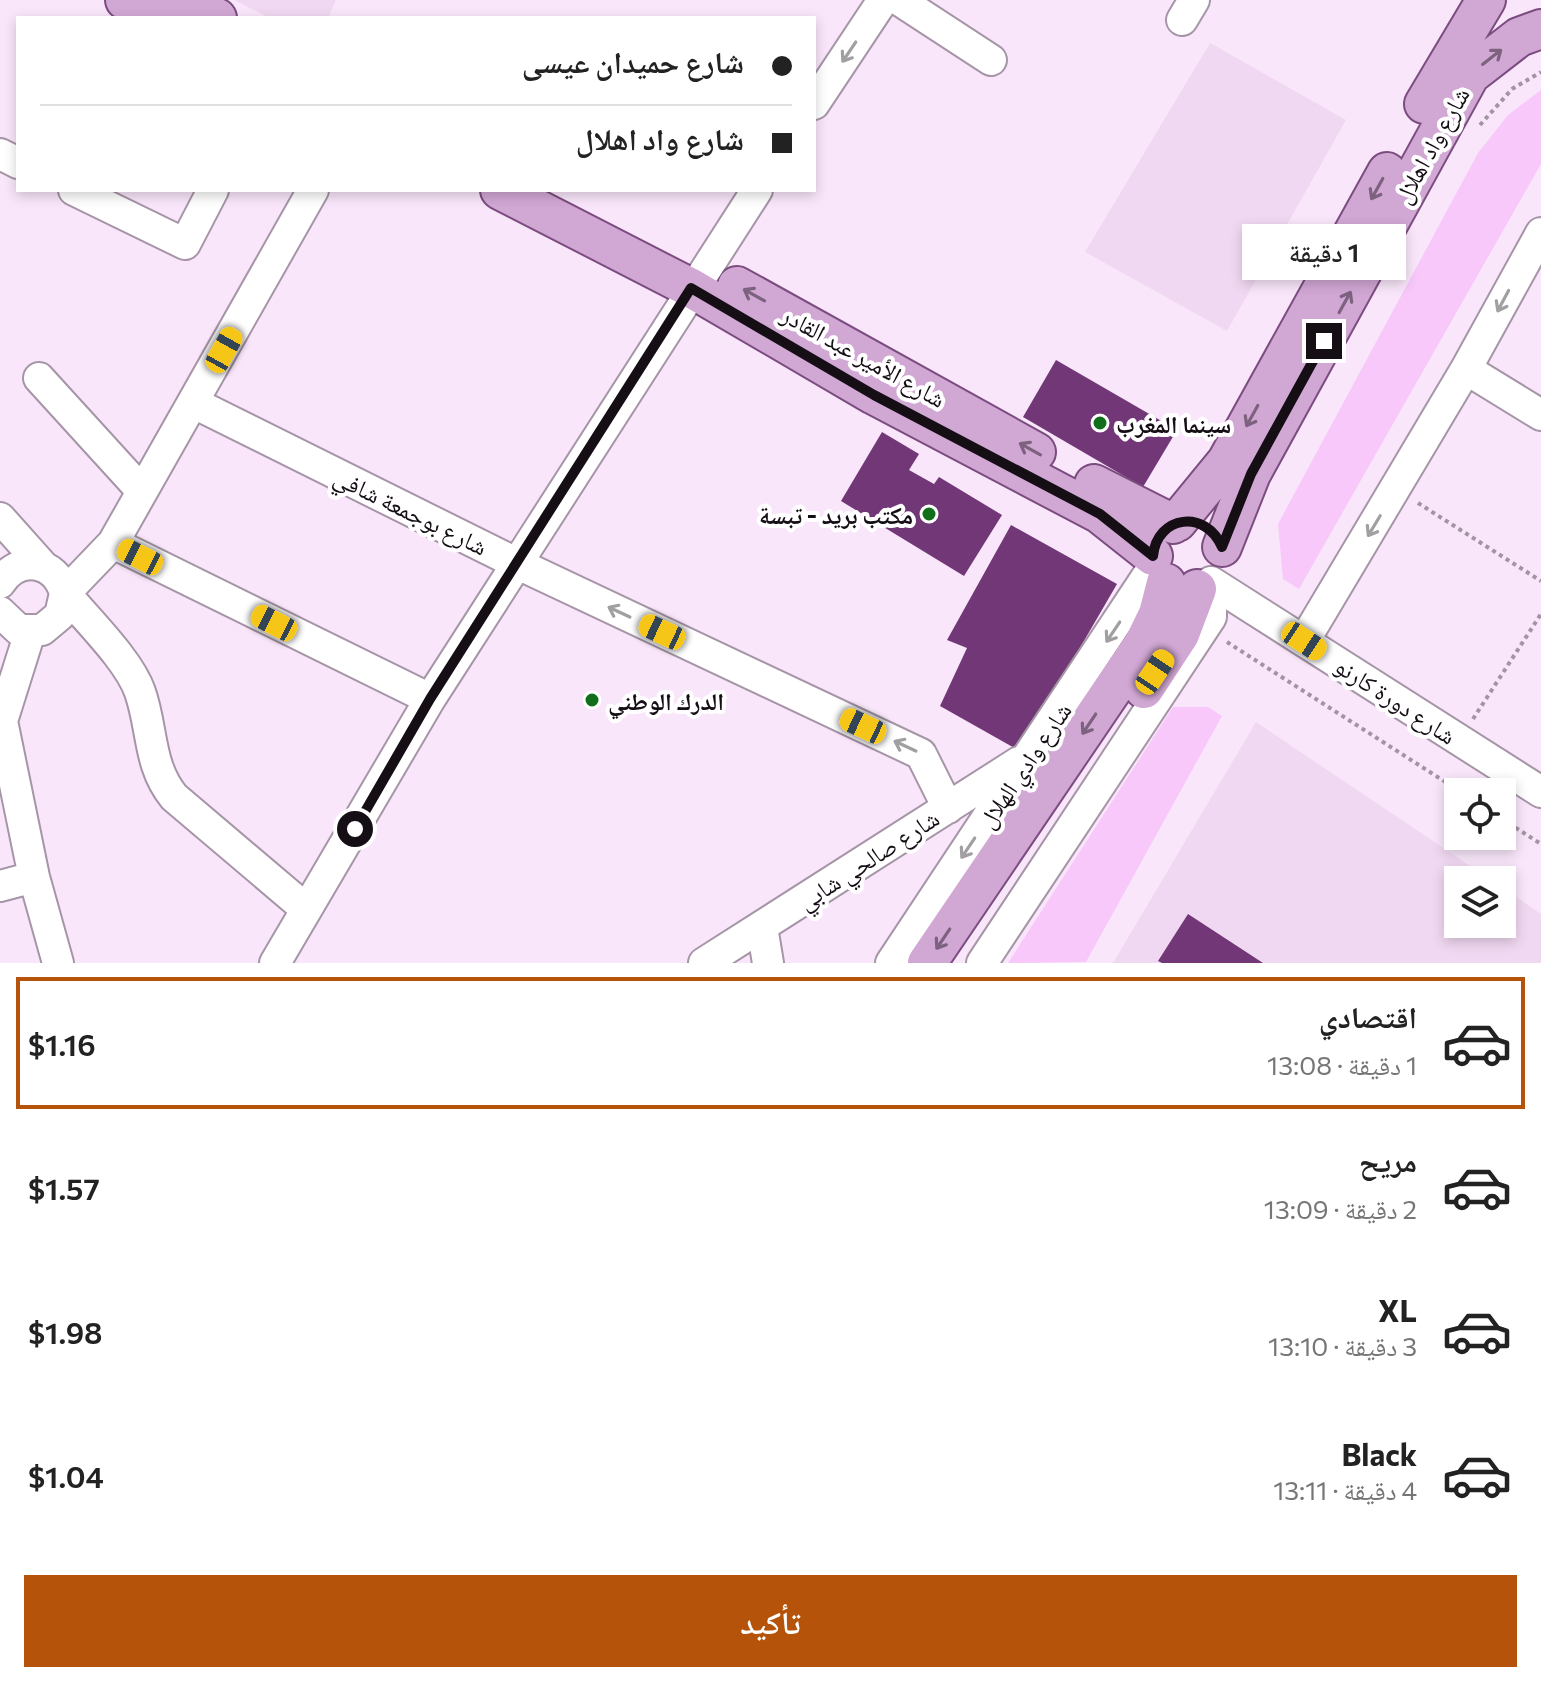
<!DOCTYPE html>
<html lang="ar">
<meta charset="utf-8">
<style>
:root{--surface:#fff;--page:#f6f6f6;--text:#222;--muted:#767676;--line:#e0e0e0;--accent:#b45309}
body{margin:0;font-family:Commissioner,"Noto Naskh Arabic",sans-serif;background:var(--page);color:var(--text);direction:rtl;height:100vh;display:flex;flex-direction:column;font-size:30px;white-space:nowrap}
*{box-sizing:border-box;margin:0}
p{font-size:26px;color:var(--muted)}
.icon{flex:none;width:44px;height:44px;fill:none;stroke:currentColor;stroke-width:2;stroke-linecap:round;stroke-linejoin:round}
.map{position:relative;height:963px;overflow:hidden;direction:ltr}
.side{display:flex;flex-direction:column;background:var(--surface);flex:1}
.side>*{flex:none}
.banner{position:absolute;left:16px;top:16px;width:800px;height:176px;border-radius:0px;box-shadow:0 4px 12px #0003;direction:rtl;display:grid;align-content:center;height:176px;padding:0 24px;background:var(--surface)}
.fabs{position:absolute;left:1444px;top:778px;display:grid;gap:16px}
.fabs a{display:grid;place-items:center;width:72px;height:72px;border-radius:0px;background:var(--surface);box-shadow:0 4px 12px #0003;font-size:40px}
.end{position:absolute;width:36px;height:36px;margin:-18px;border:10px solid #150e15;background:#fff;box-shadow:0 0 0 4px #fff}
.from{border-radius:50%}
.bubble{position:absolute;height:56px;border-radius:0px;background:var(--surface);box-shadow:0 4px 12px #0003;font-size:26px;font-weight:600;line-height:56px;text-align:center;direction:rtl}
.car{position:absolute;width:24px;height:48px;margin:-24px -12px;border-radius:10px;box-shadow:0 0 6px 2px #0007;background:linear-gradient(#f5c518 24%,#345 0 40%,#f5c518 0 76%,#345 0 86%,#f5c518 0)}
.banner b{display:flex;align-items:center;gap:28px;height:76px;font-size:30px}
.banner b+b{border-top:2px solid var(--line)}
.banner i{width:20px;height:20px;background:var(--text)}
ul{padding:14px 0 0;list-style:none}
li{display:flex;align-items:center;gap:24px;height:132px;margin:0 16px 12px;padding:0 8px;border:4px solid transparent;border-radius:0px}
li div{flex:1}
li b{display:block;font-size:30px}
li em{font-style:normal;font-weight:600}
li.selected{border-color:var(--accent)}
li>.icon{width:72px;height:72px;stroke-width:1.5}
.action{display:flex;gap:16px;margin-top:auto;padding:16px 24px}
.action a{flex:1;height:92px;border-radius:0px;background:var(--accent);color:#fff;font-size:32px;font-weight:600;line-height:92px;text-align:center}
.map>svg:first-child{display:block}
.built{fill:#f1d8f2}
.green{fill:#f8c8fb}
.building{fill:#713776}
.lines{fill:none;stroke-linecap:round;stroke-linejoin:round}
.minor-casing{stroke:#a695a7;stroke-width:34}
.major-casing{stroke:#7b4c7f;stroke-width:42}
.path{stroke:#a294a3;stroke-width:4;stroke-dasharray:4 4;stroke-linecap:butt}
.minor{stroke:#fff;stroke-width:30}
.major{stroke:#d1a7d4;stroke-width:38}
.oneway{stroke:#a19fa1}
.oneway2{stroke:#7c627e}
.route{stroke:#150e15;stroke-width:10}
.poi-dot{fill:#116f1c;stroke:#fff;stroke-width:3}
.labels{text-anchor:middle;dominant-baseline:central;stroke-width:8;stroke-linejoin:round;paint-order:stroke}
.street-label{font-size:24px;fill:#150e15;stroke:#fff}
.poi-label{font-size:24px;font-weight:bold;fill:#150e15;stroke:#fff;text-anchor:start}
</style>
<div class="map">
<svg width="1541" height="963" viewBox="0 0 1541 963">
<rect width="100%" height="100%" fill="#f9e6fa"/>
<path class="built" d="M 234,0 L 336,0 L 328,18 L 270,18 Z
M 1210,43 L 1346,120 L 1227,331 L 1085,252 Z
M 1256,722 L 1491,880 L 1458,880 L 1458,924 L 1502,924 L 1502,887 L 1541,914 L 1541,963 L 1113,963 Z"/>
<path class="green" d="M 1541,90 L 1541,164 L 1299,589 L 1283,579 L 1278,524 L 1478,153 L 1508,115 Z
M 1173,707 L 1208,707 L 1222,716 L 1086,962 L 1008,963 Z"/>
<path class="building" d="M 1056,360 L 1177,430 L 1143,487 L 1023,417 Z
M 882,432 L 919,454 L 909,470 L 934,484 L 939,477 L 1002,515 L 964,576 L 841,501 Z
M 1011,525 L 1117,584 L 1020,751 L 940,706 L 967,648 L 947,640 Z
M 1188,914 L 1263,963 L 1162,963 L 1158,961 Z"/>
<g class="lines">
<g class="minor-casing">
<path id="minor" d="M 899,0 L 991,60
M 1182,20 L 1194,0
M 814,104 L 883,0
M 0,154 L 18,163
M 74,190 L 185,244 L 213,190
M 1466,369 L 1541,415
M 39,378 L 141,490
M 194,403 L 518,564 L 921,754 L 948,808
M 0,518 L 42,565
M 113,543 L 430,699
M 1211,582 L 1541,792
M 0,583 C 19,554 55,560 65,593 L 60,615 L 42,630 L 19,630 L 0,612
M 30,632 L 2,721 L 34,877 L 58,963
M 1304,641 L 1466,369 L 1541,233
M 0,886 L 34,877
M 306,909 L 174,797 C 148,765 153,729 140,692 C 129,660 87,620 65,593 L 113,543 L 313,190
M 762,927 L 768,963
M 275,963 L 430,699 L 757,190
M 704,963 L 1019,762
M 891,963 L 1154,566
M 982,963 L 1211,617 L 1211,582"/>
</g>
<g class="major-casing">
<path id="major" d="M 125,0 L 161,18
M 182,0 L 217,18
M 1424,104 L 1486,0
M 500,190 L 691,288 L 874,395 L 1100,514 L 1153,556
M 737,286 L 1036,452
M 1094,484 L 1173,524
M 1177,522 L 1227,461 L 1387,172
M 1222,547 L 1251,474 L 1470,75 L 1519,37 L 1541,29
M 1144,689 L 1180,634 L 1197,589
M 927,963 L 1144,643 L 1158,614 L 1166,583"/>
</g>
<path class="path" d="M 1480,125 L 1512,89 L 1541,72
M 1418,503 L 1541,581
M 1227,642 L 1461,792
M 1473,719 L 1541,614
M 1502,819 L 1541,844"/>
<use href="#minor" class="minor"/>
<use href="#major" class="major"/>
</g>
<defs><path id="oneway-shaft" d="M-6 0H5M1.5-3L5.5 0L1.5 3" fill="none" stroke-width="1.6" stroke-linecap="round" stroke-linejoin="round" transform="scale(2)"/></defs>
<g class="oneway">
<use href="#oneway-shaft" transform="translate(849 52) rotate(124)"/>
<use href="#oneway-shaft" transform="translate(1503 301) rotate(118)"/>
<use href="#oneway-shaft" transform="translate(1374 526) rotate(121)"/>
<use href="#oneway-shaft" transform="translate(619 612) rotate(-155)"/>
<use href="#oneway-shaft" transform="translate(1113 632) rotate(124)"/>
<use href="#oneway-shaft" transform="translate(905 746) rotate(-155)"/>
<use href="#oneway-shaft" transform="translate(968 848) rotate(124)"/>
</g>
<g class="oneway2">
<use href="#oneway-shaft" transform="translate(1492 57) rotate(-38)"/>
<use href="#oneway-shaft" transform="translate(1377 189) rotate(119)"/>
<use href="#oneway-shaft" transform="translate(754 295) rotate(-151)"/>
<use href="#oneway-shaft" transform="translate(1345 302) rotate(-61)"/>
<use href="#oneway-shaft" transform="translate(1252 416) rotate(119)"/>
<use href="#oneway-shaft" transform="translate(1030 449) rotate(-151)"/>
<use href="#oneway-shaft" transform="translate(1089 724) rotate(124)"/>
<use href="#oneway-shaft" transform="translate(943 939) rotate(124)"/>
</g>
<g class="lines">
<path class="route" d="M 355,829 L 430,699 L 691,288 L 874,395 L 1100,514 L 1153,556 C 1157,515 1206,509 1222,547 L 1251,474 L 1324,341"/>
</g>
<g class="poi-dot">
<circle cx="1100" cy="423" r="8"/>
<circle cx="929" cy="514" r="8"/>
<circle cx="592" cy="700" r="8"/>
</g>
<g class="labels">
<g class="street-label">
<text transform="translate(1431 145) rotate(-61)">شارع واد اهلال</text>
<text transform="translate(864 356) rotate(29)">شارع الأمير عبد القادر</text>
<text transform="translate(411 511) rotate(26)">شارع بوجمعة شافي</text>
<text transform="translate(1396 700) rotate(33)">شارع دورة كارنو</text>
<text transform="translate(1024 765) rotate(-56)">شارع وادي الهلال</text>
<text transform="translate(868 859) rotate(-33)">شارع صالحي شابي</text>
</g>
<g class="poi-label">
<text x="1116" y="423">سينما المغرب</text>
<text x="913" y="514" text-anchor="end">مكتب بريد - تبسة</text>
<text x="608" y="700">الدرك الوطني</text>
</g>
</g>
</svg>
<div class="fabs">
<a><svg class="icon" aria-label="locate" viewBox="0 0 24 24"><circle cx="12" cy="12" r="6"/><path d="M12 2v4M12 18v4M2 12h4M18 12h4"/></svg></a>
<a><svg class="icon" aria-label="layers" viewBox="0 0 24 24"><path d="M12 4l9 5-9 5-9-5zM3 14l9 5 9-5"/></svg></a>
</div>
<i class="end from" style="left:355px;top:829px"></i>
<i class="end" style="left:1324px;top:341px"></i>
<div class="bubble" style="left:1242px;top:224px;width:164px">1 دقيقة</div>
<i class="car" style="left:224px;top:350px;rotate:29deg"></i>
<i class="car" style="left:140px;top:557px;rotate:297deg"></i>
<i class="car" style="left:274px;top:623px;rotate:297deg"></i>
<i class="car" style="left:662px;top:632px;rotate:295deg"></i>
<i class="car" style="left:1304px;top:641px;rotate:123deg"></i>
<i class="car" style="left:1155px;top:672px;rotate:34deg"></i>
<i class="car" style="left:863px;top:726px;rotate:295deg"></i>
<div class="banner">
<b><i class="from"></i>شارع حميدان عيسى</b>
<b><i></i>شارع واد اهلال</b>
</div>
</div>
<section class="side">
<ul>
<li class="selected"><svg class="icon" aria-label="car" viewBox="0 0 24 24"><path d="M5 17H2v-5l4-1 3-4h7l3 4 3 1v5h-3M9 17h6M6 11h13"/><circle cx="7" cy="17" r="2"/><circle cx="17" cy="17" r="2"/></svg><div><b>اقتصادي</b><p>1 دقيقة · 13:08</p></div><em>$1.16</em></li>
<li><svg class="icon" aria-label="car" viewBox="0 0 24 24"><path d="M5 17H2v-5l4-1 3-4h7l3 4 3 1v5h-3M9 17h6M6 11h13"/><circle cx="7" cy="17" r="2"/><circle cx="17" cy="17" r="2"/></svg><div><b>مريح</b><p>2 دقيقة · 13:09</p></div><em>$1.57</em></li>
<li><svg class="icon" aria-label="car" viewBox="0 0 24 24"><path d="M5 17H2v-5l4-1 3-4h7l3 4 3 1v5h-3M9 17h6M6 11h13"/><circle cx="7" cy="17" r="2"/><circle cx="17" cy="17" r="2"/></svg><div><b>XL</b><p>3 دقيقة · 13:10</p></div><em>$1.98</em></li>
<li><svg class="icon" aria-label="car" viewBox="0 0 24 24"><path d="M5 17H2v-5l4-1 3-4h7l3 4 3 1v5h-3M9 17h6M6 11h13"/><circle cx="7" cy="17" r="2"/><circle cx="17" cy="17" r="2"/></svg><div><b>Black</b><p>4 دقيقة · 13:11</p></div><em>$1.04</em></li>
</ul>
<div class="action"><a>تأكيد</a></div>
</section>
